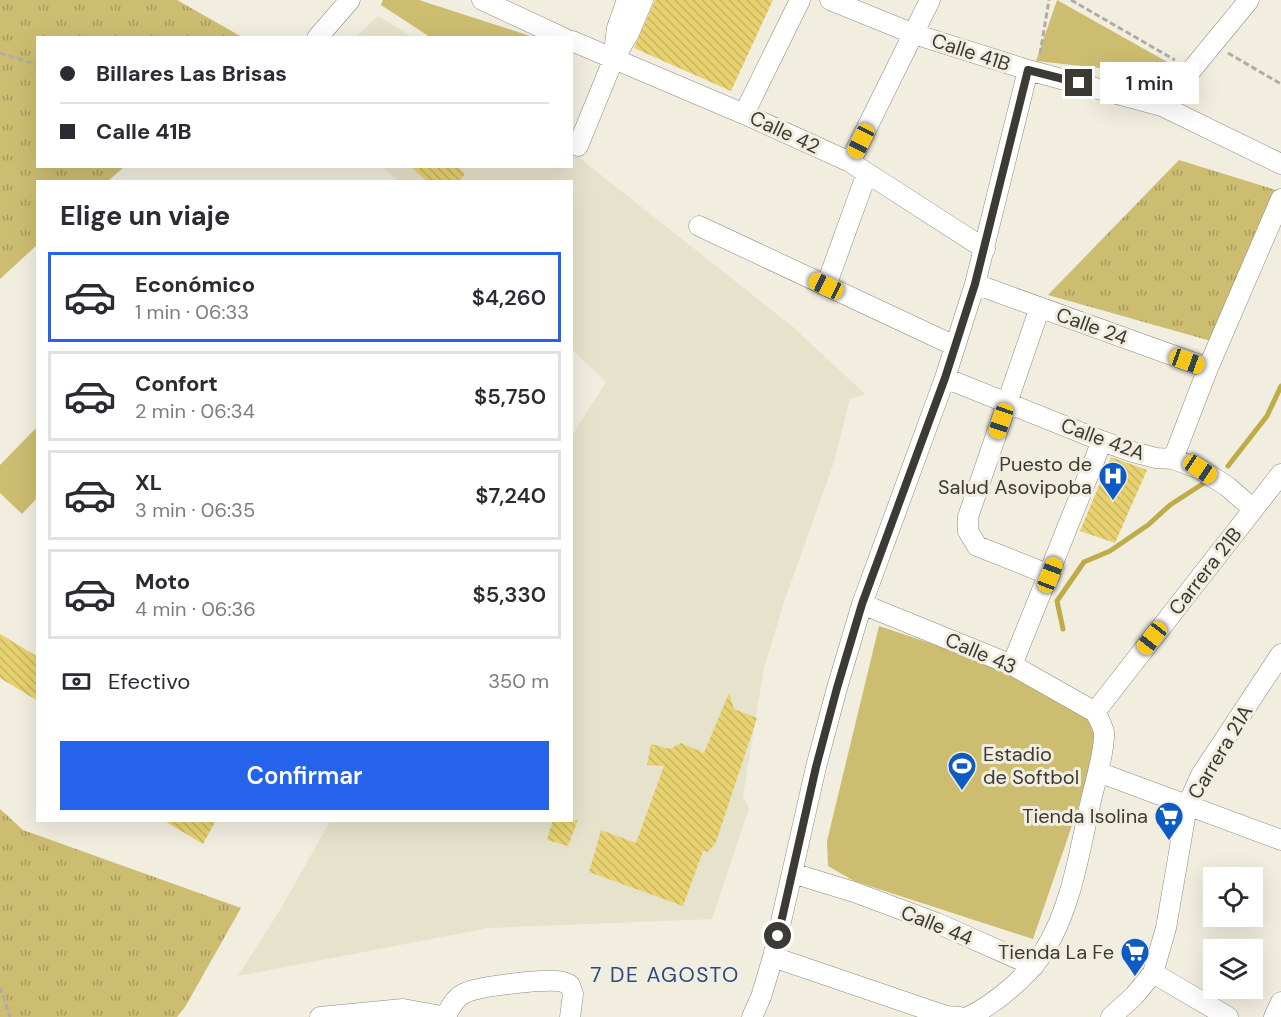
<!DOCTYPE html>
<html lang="es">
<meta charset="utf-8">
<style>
:root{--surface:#fff;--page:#f2f2f3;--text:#2b2b33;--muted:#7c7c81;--line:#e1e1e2;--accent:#2563eb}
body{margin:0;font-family:"DM Sans",sans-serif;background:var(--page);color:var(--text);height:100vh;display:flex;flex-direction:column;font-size:22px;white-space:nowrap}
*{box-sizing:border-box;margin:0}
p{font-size:20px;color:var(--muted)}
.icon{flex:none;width:33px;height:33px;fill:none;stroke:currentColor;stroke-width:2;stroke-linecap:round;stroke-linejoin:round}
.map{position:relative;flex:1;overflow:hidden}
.details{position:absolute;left:36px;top:180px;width:537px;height:642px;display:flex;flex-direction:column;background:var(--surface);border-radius:0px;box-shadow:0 6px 24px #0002}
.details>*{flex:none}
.top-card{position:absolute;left:36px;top:36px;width:537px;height:132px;border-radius:0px;box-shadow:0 6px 24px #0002;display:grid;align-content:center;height:132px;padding:0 24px;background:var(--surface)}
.buttons{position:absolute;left:1203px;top:867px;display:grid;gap:12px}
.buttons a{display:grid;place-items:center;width:60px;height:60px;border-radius:0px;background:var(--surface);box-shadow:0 6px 24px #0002;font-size:30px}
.end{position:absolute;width:27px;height:27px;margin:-14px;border:8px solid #3b3a35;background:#fff;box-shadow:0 0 0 3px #fff}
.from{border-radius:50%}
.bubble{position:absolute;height:42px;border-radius:0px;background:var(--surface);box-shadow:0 6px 24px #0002;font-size:20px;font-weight:600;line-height:42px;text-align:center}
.car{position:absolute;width:18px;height:36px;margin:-18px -9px;border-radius:8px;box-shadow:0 0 4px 2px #0007;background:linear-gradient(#f5c518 24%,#345 0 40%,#f5c518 0 76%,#345 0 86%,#f5c518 0)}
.top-card b{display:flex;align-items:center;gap:21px;height:57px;font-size:22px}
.top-card b+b{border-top:2px solid var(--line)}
.top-card i{width:15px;height:15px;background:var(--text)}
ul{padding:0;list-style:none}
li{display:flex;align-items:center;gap:18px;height:90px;margin:0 12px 9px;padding:0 12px;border:3px solid var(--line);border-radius:0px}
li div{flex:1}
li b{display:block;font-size:22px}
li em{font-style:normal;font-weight:600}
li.selected{border-color:var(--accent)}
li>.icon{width:54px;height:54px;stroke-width:1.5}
h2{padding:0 24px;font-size:27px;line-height:72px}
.pay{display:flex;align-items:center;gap:15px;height:66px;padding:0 24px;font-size:22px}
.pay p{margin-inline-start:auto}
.cta{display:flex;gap:12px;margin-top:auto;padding:12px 24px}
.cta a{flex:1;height:69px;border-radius:0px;background:var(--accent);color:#fff;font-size:24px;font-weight:600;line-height:69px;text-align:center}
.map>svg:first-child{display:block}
.built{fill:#e6e2cc}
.grass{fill:url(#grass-tufts)}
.park{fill:#ccbd71}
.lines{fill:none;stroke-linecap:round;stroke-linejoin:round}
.stream{stroke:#bfab47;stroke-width:5}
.building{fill:url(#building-back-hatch)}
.minor-casing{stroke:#8d8a7d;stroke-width:21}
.path{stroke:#afada2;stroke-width:3;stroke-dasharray:6 3;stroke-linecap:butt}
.minor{stroke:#fff;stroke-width:20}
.route{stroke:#3b3a35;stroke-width:8}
.labels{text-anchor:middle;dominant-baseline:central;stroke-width:6;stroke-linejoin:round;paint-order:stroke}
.street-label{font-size:20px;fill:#3b3a35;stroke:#f1eee0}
.poi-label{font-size:20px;fill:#3b3a35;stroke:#f1eee0;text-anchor:end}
.neighbourhood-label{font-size:21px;letter-spacing:1.5px;fill:#26497f;stroke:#f1eee0}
</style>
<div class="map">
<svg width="1281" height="1017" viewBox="0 0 1281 1017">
<defs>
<pattern id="grass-tufts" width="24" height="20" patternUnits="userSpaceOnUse" patternTransform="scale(1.5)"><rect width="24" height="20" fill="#ccbd71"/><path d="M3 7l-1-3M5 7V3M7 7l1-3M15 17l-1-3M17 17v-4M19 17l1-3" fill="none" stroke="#a79b5e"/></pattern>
<pattern id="building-back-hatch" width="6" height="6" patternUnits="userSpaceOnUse" patternTransform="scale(1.5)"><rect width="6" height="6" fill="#e7d26f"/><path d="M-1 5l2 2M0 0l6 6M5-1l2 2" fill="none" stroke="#c7b561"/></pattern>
</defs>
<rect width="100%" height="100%" fill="#f1eee0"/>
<path class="built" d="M 378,16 L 412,37 L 356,37 Z
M 572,152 L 793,327 L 865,394 L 850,399 L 833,465 L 784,602 L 764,668 L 743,796 L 749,808 L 712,919 L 489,928 L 238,976 L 283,905 L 330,821 L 572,820 L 572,436 L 606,382 L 572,349 L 572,182 L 398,181 L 383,167 L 572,166 Z"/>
<path class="grass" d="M 0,0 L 177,0 L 242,37 L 38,38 L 38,166 L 124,167 L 108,181 L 38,182 L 37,245 L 0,279 Z
M 1179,160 L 1276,190 L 1211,341 L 1048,295 Z
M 0,809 L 23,830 L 241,908 L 185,1007 L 177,1017 L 0,1017 Z"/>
<path class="park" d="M 383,0 L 419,0 L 530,36 L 430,37 L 381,5 Z
M 1057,0 L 1178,68 L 1171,76 L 1036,61 Z
M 37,427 L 37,498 L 22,514 L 0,493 L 0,465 Z
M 879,626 L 1016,672 L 1096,717 L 1101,741 L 1033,939 L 854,881 L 828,866 L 827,841 Z"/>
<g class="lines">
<path class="stream" d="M 1228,466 L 1267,416 L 1281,386
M 1063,629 L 1057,601 L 1084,562 L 1110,551 L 1148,525 L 1170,505 L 1204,483"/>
</g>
<path class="building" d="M 655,0 L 773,0 L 731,91 L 634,48 Z
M 410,166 L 457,166 L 465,174 L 459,182 L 428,182 Z
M 1111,457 L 1147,470 L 1115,543 L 1080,531 Z
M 0,634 L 38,657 L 38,701 L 0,678 Z
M 729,693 L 734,709 L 757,718 L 716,842 L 708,852 L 703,851 L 683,906 L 589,872 L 601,830 L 636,843 L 664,766 L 647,765 L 651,744 L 670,749 L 681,743 L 704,753 Z
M 163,820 L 216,820 L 203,844 Z
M 553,820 L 578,820 L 568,846 L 547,840 Z"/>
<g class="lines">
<g class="minor-casing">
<path id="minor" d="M 482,0 L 564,38
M 830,0 L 914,34 L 1028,70 L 1162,106 L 1281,164
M 317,38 L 350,0
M 572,41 L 744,114 L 850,162 L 985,249
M 614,52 L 617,28 L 627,0
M 1162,106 L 1249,0
M 744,114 L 800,0
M 578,146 L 614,58 L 629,33 L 643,0
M 850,162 L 930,0
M 699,226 L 955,346
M 975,284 L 1208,368
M 826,286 L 867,173
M 1040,307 L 968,517 L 968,531 L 977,546 L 1050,575
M 945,378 L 1102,441 L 1133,452 L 1156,458 L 1173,459 L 1200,469 L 1228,487 L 1253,509
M 1173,459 L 1208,368 L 1281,199
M 862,604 L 1012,665 L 1095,712 C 1099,719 1103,726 1104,733 C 1105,749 1096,780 1092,796 C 1080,847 1073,903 1046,948 C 1030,975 995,1004 968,1017
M 1012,665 L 1102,441
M 1095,712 L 1281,474
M 1098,772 L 1281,840
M 792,873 L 854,892 L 937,923 L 1034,966
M 773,957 L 946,1016 L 960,1017
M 1153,973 L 1228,1017
M 446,1016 C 450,1008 454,999 463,994 C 476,986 539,980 557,981 C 561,981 566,983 570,985 L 573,994 L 570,1017
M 320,1017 L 403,1009 L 447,1017
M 752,1017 L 761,997 L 773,957 L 816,767 L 837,688 L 862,604 L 945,378 L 975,284 L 1028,70
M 1111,1017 L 1134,996 L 1153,973 L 1166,928 L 1187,806 L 1201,775 L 1281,654
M 1274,1017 L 1281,1002"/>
</g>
<path class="path" d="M 1071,0 L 1175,60
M 0,53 L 38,65
M 1228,53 L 1281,84
M 1040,54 L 1049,0
M 0,987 L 10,1017"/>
<use href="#minor" class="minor"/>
</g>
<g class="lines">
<path class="route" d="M 778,936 L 816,767 L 837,688 L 862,604 L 945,378 L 975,284 L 1028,70 L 1079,83"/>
</g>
<defs>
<g id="hospital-pin" transform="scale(1.5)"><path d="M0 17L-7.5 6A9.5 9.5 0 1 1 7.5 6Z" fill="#0f5bc6" stroke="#f1eee0"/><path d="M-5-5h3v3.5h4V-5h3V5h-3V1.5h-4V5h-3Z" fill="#fff"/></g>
<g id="stadium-pin" transform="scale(1.5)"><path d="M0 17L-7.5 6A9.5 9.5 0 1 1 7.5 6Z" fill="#0f5bc6" stroke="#f1eee0"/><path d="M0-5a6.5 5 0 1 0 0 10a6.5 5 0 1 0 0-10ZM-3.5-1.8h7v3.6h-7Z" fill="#fff"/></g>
<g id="supermarket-pin" transform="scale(1.5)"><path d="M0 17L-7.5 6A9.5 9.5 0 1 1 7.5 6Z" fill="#0f5bc6" stroke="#f1eee0"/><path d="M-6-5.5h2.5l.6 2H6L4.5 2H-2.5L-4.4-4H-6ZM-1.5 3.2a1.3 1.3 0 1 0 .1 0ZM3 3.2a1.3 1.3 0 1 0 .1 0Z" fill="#fff"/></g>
</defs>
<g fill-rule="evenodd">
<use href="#hospital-pin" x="1113" y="476"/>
<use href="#stadium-pin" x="962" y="766"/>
<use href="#supermarket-pin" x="1169" y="816"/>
<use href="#supermarket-pin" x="1135" y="952"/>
</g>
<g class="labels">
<g class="street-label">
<text transform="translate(971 52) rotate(18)">Calle 41B</text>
<text transform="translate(785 132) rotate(25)">Calle 42</text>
<text transform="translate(1092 326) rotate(20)">Calle 24</text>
<text transform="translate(1103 439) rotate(20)">Calle 42A</text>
<text transform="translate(1205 571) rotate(-52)">Carrera 21B</text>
<text transform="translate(981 653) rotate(23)">Calle 43</text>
<text transform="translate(1220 752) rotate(-59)">Carrera 21A</text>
<text transform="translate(937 925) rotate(22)">Calle 44</text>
</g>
<g class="poi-label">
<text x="1092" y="464">Puesto de<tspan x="1092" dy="23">Salud Asovipoba</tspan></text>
<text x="983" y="754" text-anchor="start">Estadio<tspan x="983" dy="23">de Softbol</tspan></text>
<text x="1148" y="816">Tienda Isolina</text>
<text x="1114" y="952">Tienda La Fe</text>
</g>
<g class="neighbourhood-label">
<text x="665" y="975">7 DE AGOSTO</text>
</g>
</g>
</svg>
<div class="buttons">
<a><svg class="icon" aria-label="locate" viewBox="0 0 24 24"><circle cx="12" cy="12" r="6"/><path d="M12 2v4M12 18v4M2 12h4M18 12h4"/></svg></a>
<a><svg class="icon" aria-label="layers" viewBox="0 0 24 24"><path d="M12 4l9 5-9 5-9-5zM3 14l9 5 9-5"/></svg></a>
</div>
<i class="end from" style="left:778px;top:936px"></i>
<i class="end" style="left:1079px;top:83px"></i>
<div class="bubble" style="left:1100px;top:62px;width:99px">1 min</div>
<i class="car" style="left:861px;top:141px;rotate:206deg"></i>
<i class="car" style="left:826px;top:286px;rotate:295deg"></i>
<i class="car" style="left:1187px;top:361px;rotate:110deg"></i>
<i class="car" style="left:1001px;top:421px;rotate:199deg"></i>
<i class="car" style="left:1200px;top:469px;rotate:124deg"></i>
<i class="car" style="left:1050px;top:575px;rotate:21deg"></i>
<i class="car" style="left:1152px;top:638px;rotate:218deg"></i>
<div class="top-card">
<b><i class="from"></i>Billares Las Brisas</b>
<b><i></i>Calle 41B</b>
</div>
<section class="details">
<h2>Elige un viaje</h2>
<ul>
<li class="selected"><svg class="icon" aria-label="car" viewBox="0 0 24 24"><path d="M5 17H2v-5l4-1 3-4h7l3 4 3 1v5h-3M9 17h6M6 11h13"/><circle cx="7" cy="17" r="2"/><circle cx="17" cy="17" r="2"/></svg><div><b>Económico</b><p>1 min · 06:33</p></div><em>$4,260</em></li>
<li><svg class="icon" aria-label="car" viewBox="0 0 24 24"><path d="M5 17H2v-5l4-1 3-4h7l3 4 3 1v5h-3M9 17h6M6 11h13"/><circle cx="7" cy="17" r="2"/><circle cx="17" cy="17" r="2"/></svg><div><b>Confort</b><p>2 min · 06:34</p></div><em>$5,750</em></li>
<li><svg class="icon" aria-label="car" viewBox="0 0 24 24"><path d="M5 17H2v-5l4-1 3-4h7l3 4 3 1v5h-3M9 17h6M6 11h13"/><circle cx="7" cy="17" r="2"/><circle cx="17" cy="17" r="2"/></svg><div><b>XL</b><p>3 min · 06:35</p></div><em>$7,240</em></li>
<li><svg class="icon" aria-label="car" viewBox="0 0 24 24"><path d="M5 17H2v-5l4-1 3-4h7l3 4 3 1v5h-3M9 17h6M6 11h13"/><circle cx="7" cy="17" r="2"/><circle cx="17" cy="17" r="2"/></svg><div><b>Moto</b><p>4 min · 06:36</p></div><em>$5,330</em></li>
</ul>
<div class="pay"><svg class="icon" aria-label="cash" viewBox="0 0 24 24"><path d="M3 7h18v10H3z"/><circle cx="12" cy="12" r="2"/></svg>Efectivo<p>350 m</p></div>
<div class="cta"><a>Confirmar</a></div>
</section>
</div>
